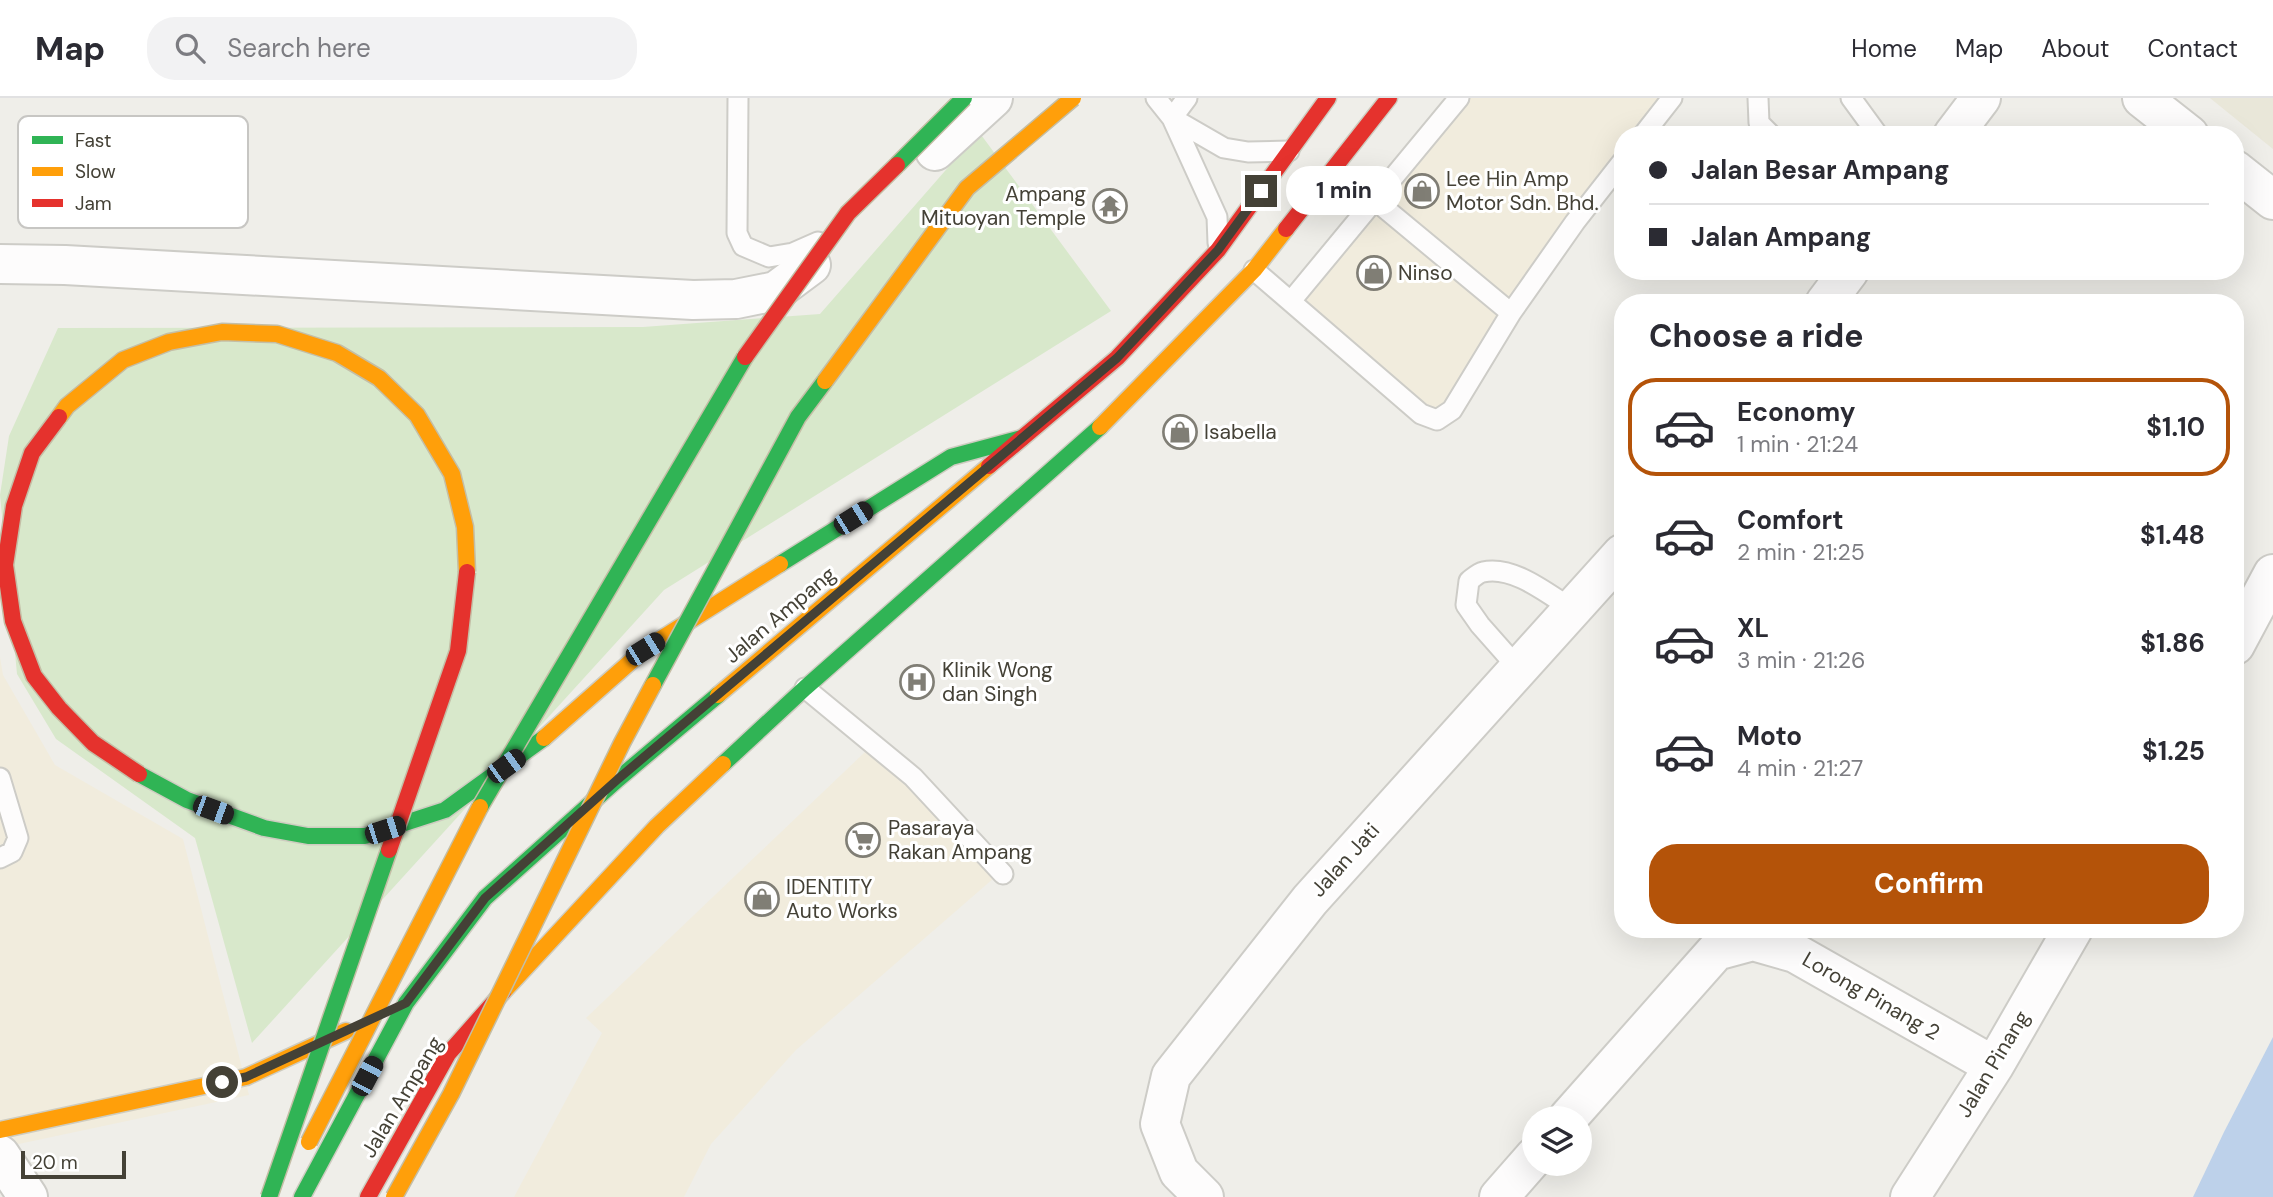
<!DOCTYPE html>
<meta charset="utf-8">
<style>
:root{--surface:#fff;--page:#f2f2f3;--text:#2b2b33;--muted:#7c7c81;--line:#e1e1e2;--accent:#b45309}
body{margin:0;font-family:"DM Sans",sans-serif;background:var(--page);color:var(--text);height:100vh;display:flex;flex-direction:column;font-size:26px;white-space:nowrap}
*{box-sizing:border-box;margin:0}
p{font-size:23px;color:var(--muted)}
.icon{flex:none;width:38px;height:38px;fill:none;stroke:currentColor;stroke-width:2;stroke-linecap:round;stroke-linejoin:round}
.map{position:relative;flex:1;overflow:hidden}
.sheet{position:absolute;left:1614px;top:196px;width:630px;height:644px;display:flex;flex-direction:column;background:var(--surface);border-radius:28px;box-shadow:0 7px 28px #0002}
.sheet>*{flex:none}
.hud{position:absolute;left:1614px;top:28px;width:630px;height:154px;border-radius:28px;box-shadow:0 7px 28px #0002;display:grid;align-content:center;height:154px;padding:0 35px;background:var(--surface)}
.tools{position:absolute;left:1522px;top:1008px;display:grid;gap:14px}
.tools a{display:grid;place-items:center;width:70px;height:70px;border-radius:50%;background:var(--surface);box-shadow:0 7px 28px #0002;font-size:35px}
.scale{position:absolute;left:21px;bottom:18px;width:105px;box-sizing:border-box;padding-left:7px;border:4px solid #444136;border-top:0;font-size:19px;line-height:24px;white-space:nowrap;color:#444136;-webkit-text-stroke:5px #fff;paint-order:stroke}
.end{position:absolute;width:32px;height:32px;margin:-16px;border:9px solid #444136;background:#fff;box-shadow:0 0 0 4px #fff}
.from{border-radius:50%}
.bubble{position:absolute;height:49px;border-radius:24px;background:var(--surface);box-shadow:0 7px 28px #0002;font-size:23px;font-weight:700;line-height:49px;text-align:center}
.car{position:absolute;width:21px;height:42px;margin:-21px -10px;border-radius:9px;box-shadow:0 0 5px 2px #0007;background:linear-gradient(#222 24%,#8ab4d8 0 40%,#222 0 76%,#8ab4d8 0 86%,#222 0)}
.hud b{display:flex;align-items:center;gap:24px;height:66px;font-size:26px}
.hud b+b{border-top:2px solid var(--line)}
.hud i{width:18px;height:18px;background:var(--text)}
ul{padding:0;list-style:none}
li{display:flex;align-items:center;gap:21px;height:98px;margin:0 14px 10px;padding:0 21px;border:4px solid transparent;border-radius:28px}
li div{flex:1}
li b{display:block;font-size:26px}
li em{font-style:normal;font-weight:700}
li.active{border-color:var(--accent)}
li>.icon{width:63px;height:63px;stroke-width:1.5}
h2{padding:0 35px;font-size:32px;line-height:84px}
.primary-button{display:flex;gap:14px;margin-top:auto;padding:14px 35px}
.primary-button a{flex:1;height:80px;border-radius:28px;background:var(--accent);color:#fff;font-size:28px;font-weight:700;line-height:80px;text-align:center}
header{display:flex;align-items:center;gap:42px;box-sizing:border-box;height:98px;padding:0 35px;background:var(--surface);border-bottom:2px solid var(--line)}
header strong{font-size:33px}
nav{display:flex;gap:38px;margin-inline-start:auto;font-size:24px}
.search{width:490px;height:63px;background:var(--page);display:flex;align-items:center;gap:18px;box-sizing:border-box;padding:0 24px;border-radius:28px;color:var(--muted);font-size:26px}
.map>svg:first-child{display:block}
.commercial{fill:#f1ecdd}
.education{fill:#e9e7d9}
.green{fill:#d8e8cb}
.water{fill:#bdd1ea}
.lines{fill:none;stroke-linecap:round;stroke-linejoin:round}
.lane-casing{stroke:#cdccc7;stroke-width:23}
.street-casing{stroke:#cdccc7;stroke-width:42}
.fast-casing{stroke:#ceccc0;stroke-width:19}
.slow-casing{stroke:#ceccc0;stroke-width:19}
.jam-casing{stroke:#ceccc0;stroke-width:19}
.lane{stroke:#fdfcfc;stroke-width:19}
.street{stroke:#fdfcfc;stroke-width:38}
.fast{stroke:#30b455;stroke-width:16}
.slow{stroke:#ff9f0a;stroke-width:16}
.jam{stroke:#e5322d;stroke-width:16}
.fast-bridge-casing{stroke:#c4bea6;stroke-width:19;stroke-linecap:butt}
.slow-bridge-casing{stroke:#c4bea6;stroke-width:19;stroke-linecap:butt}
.jam-bridge-casing{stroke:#c4bea6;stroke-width:19;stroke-linecap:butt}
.fast-bridge{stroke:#30b455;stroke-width:16}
.slow-bridge{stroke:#ff9f0a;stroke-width:16}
.jam-bridge{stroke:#e5322d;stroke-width:16}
.route{stroke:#444136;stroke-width:9}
.labels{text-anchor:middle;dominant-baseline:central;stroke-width:6;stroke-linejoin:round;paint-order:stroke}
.poi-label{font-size:21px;fill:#444136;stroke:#fff;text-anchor:start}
.street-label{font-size:21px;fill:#444136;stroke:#fff}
.key{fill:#fff;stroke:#c7c6c3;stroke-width:2}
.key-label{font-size:19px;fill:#444136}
</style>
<header>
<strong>Map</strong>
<div class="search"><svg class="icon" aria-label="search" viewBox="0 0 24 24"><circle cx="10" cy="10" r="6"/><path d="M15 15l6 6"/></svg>Search here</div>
<nav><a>Home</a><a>Map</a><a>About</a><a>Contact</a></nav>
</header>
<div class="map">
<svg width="2273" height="1099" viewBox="0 0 2273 1099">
<rect width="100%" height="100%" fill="#efeee9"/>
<path class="commercial" d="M 1469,0 L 1662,0 L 1633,37 L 1622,37 L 1622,50 L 1556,135 L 1446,303 L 1436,311 L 1426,309 L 1304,205 Z
M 0,559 L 3,577 L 55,667 L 183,741 L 249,997 L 0,1050 Z
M 865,654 L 903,683 L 994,780 L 796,952 L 711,1046 L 684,1099 L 514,1099 L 602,935 L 586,920 Z"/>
<path class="education" d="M 2210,0 L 2273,0 L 2273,51 Z"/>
<path class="green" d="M 979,34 L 1111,213 L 664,492 L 252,945 L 195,740 L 56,641 L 17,576 L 0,397 L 9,338 L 58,230 L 643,229 L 820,216 Z"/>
<path class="water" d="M 2273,939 L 2273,1099 L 2193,1099 L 2224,1034 Z"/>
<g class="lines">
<g class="lane-casing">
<path id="lane" d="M 738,0 L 737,135 L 743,148 L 769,159 L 793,155 L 818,144
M 1156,0 L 1172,20 L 1217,119 L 1218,145
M 1758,0 L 1759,25 L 1771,37
M 1851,0 L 1878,37
M 1172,20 L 1224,50 L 1248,54 L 1289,53
M 1172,20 L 1187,0
M 1643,37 L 1672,0
M 1313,103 C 1341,96 1349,94 1376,103 L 1511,215
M 1254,172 L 1421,316 L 1437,322 L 1452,312 L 1511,215 L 1575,124 L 1622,64
M 1291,203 L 1459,0
M 1518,570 L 1480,527 L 1466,507 L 1469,483 C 1473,480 1478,475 1483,474 C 1513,467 1548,496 1572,511
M 805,590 L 913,679 L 1003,776
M 0,680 L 18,740 L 12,754 L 0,760"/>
</g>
<g class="street-casing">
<path id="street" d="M 2142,0 L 2189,37
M 1953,37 L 1981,0
M 935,53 L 993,0
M 2235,72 L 2273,102
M 0,166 L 65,167 L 693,202 L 736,201 L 776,193 L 811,167
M 1825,205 L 1849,173
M 2235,547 L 2273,476
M 1568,1020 L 1716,853 L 1753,843 L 1795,855 L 1994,968
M 0,1057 L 28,1099
M 1204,1099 L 1179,1074 L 1160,1026 L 1171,978 L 1310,802 L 1622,456
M 1499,1099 L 1535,1058
M 1910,1099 L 1994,968 L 2073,831"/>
</g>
<g class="fast-casing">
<path id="fast" d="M 780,466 L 951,359 L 1022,340
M 723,666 L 805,590 L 1100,329
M 139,676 L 187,702 L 264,730 L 308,738 L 365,738 L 445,712 L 544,640
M 302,1099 L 406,905 L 485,800 L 618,681 L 718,597"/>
</g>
<g class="slow-casing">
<path id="slow" d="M 1100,329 L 1254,172 L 1286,131
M 718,597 L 989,368
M 544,640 L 645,551 L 780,466
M 503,894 L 657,728 L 723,666
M 0,1032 L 246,979 L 346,933"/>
</g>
<g class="jam-casing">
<path id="jam" d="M 1286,131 L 1389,0
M 989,368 L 1117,260 L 1218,152 L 1328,0
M 368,1099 L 448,956 L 503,894"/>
</g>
<use href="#lane" class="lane"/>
<use href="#street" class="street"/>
<use href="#fast" class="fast"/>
<use href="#slow" class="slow"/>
<use href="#jam" class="jam"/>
<g class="fast-bridge-casing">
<path id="fast-bridge" d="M 897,67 L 964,0
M 653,587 L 798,319 L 825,283
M 480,709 L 745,259
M 269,1099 L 389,752"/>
</g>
<g class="slow-bridge-casing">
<path id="slow-bridge" d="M 825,283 L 967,90 L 1073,0
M 59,319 L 67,308 L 123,262 L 169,244 L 222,234 L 277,236 L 337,255 L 379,280 L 417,317 L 452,376 L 465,429 L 467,474
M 309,1044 L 480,709
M 394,1099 L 451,996 L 622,645 L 653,587"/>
</g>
<g class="jam-bridge-casing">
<path id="jam-bridge" d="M 745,259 L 848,115 L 897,67
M 59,319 L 32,355 L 14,408 L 5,467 L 13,523 L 34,578 L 59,610 L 93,645 L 139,676
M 389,752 L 458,553 L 467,474"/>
</g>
<use href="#fast-bridge" class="fast-bridge"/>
<use href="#slow-bridge" class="slow-bridge"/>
<use href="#jam-bridge" class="jam-bridge"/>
</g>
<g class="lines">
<path class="route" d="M 222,984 L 246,979 L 406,905 L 485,800 L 618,681 L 1117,260 L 1218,152 L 1261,93"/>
</g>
<defs>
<g id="shop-ring" transform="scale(1.75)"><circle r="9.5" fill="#fff" stroke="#807e75" stroke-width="1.5"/><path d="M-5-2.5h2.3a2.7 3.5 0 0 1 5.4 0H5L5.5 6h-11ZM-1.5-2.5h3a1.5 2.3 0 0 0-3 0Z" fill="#807e75"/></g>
<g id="temple-ring" transform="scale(1.75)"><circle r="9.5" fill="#fff" stroke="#807e75" stroke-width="1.5"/><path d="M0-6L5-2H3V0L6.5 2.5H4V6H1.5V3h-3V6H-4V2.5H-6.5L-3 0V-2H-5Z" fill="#807e75"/></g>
<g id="hospital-ring" transform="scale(1.75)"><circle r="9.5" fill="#fff" stroke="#807e75" stroke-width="1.5"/><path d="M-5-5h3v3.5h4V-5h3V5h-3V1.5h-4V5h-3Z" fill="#807e75"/></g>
<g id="supermarket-ring" transform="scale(1.75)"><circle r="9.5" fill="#fff" stroke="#807e75" stroke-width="1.5"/><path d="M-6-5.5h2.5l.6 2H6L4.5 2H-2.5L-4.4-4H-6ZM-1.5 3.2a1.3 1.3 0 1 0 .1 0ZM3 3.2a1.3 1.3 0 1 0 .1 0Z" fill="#807e75"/></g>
</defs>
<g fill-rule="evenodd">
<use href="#shop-ring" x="1422" y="93"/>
<use href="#temple-ring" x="1110" y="108"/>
<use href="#shop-ring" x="1374" y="175"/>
<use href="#shop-ring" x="1180" y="334"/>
<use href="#hospital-ring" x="917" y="584"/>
<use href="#supermarket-ring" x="863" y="742"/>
<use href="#shop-ring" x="762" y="801"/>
</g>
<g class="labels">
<g class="poi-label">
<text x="1446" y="81">Lee Hin Amp<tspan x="1446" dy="24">Motor Sdn. Bhd.</tspan></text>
<text x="1086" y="96" text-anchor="end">Ampang<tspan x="1086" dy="24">Mituoyan Temple</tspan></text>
<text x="1398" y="175">Ninso</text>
<text x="1204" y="334">Isabella</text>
<text x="942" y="572">Klinik Wong<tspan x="942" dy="24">dan Singh</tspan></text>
<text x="888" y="730">Pasaraya<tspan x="888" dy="24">Rakan Ampang</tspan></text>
<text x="786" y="789">IDENTITY<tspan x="786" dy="24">Auto Works</tspan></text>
</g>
<g class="street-label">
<text transform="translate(780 517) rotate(-40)">Jalan Ampang</text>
<text transform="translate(1345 762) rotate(-48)">Jalan Jati</text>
<text transform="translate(1871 898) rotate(30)">Lorong Pinang 2</text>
<text transform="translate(1993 966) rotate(-59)">Jalan Pinang</text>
<text transform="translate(402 999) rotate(-59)">Jalan Ampang</text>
</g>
</g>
<rect x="18" y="18" width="230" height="112" rx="10" class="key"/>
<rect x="32" y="38" width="31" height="8" fill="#30b455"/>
<rect x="32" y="69" width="31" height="9" fill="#ff9f0a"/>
<rect x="32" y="101" width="31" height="8" fill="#e5322d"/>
<g class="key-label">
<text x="75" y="49">Fast</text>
<text x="75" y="80">Slow</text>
<text x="75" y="112">Jam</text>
</g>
</svg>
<div class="tools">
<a><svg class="icon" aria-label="layers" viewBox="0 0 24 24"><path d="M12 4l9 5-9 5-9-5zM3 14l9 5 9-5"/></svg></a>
</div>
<div class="scale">20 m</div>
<i class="end from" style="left:222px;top:984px"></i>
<i class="end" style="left:1261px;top:93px"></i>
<div class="bubble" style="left:1286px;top:68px;width:116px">1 min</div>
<i class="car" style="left:853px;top:420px;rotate:58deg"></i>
<i class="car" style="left:645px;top:551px;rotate:58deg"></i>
<i class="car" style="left:506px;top:668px;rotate:54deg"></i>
<i class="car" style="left:213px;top:712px;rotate:110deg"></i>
<i class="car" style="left:385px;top:732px;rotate:72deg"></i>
<i class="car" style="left:367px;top:978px;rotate:28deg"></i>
<div class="hud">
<b><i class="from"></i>Jalan Besar Ampang</b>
<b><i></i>Jalan Ampang</b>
</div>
<section class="sheet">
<h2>Choose a ride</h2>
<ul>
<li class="active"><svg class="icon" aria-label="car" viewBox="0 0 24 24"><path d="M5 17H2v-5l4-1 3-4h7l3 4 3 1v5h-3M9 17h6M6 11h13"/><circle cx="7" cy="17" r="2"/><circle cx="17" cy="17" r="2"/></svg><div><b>Economy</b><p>1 min · 21:24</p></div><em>$1.10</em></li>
<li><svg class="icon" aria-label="car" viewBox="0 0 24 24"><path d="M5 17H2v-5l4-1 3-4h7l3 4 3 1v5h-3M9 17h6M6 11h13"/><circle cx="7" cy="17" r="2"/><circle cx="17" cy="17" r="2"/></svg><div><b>Comfort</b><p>2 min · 21:25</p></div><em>$1.48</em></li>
<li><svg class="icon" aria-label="car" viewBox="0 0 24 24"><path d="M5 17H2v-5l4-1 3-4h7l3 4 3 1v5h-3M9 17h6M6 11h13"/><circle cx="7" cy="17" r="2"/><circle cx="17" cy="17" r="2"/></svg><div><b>XL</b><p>3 min · 21:26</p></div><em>$1.86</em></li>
<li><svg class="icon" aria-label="car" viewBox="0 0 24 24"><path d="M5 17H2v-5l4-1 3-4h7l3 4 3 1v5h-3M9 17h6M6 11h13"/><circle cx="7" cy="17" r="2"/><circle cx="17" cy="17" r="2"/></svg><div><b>Moto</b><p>4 min · 21:27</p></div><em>$1.25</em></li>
</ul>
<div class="primary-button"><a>Confirm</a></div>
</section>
</div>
